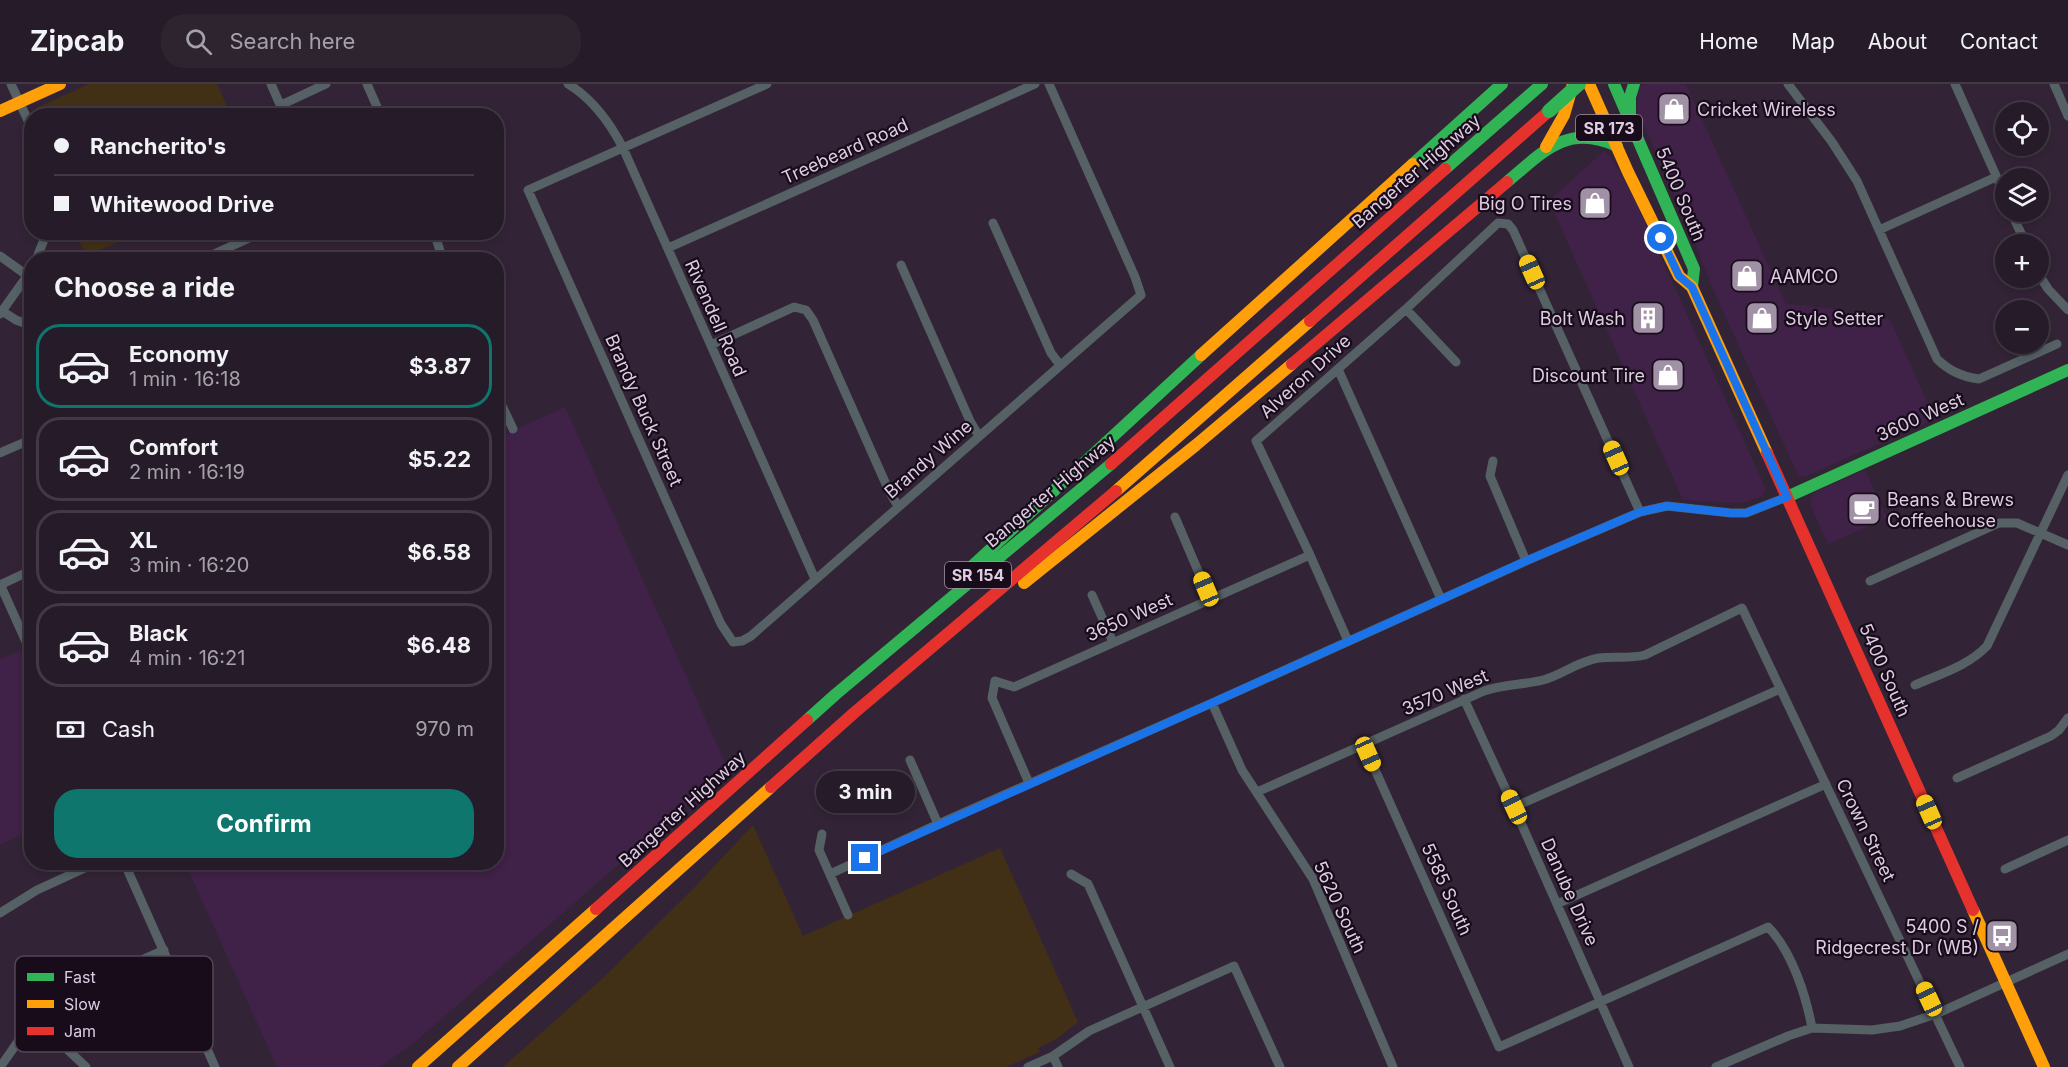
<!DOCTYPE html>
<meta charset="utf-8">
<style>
:root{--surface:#261b28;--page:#2e2430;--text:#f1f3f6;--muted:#a4a1a8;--line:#423945;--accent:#0f766e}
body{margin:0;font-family:Inter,sans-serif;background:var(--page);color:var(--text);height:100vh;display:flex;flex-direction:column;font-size:22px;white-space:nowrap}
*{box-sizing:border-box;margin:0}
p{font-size:20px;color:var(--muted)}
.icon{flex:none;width:33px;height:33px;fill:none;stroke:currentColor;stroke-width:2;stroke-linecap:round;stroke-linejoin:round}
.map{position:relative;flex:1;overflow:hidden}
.details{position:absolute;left:24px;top:168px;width:480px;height:618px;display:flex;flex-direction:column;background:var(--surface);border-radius:24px;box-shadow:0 3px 9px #0003,0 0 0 2px var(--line)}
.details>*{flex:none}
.guide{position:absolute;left:24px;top:24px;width:480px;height:132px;border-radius:24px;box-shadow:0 3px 9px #0003,0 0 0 2px var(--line);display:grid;align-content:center;height:132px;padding:0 30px;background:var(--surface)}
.buttons{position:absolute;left:1995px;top:18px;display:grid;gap:12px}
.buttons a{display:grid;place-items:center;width:54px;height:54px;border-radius:50%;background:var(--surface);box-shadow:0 3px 9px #0003,0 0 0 2px var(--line);font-size:30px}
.end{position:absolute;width:27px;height:27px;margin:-14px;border:8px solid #1a73e8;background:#fff;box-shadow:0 0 0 3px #fff}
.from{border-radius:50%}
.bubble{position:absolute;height:42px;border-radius:21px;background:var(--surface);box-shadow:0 3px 9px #0003,0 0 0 2px var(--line);font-size:20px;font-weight:700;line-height:42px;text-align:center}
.car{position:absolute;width:18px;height:36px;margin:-18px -9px;border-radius:8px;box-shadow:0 0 4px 2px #0007;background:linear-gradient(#f5c518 24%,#345 0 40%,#f5c518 0 76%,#345 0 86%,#f5c518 0)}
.guide b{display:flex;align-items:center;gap:21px;height:57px;font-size:22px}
.guide b+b{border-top:2px solid var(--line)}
.guide i{width:15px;height:15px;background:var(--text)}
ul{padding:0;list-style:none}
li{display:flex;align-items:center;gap:18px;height:84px;margin:0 12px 9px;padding:0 18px;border:3px solid var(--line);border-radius:24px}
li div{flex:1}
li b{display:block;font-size:22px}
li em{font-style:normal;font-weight:700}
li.active{border-color:var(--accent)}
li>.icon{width:54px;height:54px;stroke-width:1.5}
h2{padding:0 30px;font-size:27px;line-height:72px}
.pay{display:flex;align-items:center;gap:15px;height:66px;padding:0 30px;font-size:22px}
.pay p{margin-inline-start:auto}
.cta{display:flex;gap:12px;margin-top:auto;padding:12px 30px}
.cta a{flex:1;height:69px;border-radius:24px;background:var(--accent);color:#fff;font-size:24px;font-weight:700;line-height:69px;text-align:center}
header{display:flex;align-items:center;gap:36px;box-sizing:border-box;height:84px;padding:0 30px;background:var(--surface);border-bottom:2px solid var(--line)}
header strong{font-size:28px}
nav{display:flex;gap:33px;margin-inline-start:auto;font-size:21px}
.search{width:420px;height:54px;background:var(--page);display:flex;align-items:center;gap:15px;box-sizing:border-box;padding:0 21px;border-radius:24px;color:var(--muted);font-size:22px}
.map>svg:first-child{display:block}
.built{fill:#402147}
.green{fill:#423016}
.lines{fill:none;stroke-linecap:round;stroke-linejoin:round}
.street{stroke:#556165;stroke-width:9}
.fast{stroke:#30b455;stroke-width:12}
.slow{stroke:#ff9f0a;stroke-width:12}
.jam{stroke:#e5322d;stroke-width:12}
.fast-bridge{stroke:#30b455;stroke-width:14}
.route{stroke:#1a73e8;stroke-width:8}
.labels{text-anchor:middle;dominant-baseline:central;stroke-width:4.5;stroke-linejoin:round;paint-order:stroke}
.shield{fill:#180c1b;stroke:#a292a6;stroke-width:1.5}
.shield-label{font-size:16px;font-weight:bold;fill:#ddcce2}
.poi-label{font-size:18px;fill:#ddcce2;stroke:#180c1b;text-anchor:start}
.street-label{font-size:18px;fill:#ddcce2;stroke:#180c1b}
.key{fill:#180c1b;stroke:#534657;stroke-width:1.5}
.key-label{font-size:16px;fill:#ddcce2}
</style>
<header>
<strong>Zipcab</strong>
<div class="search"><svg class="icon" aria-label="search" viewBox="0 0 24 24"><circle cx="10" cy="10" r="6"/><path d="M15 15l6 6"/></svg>Search here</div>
<nav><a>Home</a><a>Map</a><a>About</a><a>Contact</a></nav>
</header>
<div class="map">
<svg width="2068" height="983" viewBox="0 0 2068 983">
<rect width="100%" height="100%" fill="#322436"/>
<path class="built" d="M 1642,0 L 1686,0 L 1786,220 L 1835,225 L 1890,235 L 1935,335 L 1804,393 L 1798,391 L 1715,210 L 1679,120 L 1638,29 L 1637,24 L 1639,4 Z
M 1605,66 L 1620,88 L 1639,125 L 1710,281 L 1765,403 L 1765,408 L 1761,412 L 1749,417 L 1734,419 L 1683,416 L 1549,117 Z
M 565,323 L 728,685 L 415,958 L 380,983 L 277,983 L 185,779 L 496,778 L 497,354 Z
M 1865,386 L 1887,434 L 1828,460 L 1810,420 L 1811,412 L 1817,407 Z
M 20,566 L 31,592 L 31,746 L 0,761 L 0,575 Z"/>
<path class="green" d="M 89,0 L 217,0 L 231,31 L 39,31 L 36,24 Z
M 76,149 L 138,149 L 86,172 Z
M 753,741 L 803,852 L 1000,764 L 1078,938 L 1055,956 L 1038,964 L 1040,968 L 1006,983 L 503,983 L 603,894 L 693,805 Z"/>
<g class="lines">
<path class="street" d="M 11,0 L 32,45
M 271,0 L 285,32
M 367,0 L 381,32
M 568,0 C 593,15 610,39 623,64 L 815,495
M 767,0 L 528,106 L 721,540 L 733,558 L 742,557 L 751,552 L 1141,211 L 1135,193 L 1049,0
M 1788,0 L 1832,58 L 1857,97 L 1937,275 C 1948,286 1963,293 1979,295 L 2057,260
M 1955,0 L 2006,114
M 2054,0 L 2068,32
M 281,21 L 326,0
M 2011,128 L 2026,160
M 993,139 L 1051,269 L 1060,281
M 1879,146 L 1996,93
M 434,148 L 443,176
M 668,164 L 1035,0
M 0,172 L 28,192
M 36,176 L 47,148
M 201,176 L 262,148
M 901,181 L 970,337 L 979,352
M 2038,189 L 2048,205 L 2068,226
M 1406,225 L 1456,278
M 2,227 L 16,236 L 32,242
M 0,230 L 32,185
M 711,261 L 794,223 L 806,226 L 813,236 L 889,407 L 898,422
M 1338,285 L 1441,515
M 496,309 L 513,345
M 0,369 L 32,355
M 1493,377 L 1490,392 L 1526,477
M 1175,433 L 1210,515
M 1870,497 L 1999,439 L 2017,439 L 2068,461
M 0,500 L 32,571
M 0,501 L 32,486
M 1092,511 L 1113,558
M 1348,557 L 1310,471 L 1256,357 L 1406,225 L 1498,139 L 1508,140 L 1513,146 L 1640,428
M 1915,601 C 1940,590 1968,582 1987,562 L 2068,391
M 1464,615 L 1514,723 L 1629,983
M 1212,619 L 1242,686 L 1313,795 L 1393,983
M 1364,661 L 1499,963 L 1768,843 C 1792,867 1806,912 1812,944
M 910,676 L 938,740
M 1957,694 L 2051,652 L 2059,646 L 2068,634
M 1029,699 L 992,614 L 995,597 L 1014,603 L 1310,471
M 1257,708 L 1484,607 C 1503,600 1523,601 1543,596 C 1562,591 1578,577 1599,574 C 1614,572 1630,575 1645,571 L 1742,524 L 1960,983
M 1514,723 L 1780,605
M 822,750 L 819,766 L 848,831
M 124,778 L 215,983
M 2005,785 L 2068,756
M 830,790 L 938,740 L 1212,619 L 1526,477 L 1640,428 L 1667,422 L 1731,429 L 1746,429 L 1787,413
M 1071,790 L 1088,800 L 1170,983
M 1557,820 L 1826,700
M 0,829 L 37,806 L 98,778
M 35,935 L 86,983
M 1053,972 L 1058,983
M 0,983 C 19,958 36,925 64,910 L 164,866
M 1028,983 L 1053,972 L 1089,947 L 1234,882 L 1280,983
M 1716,983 L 1788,952 L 1812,944 L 1872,946 L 1900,942 L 1936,930 L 2068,870"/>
<path class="fast" d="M 1614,0 L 1694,185 L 1692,203
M 1630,36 L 1630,13 L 1634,0
M 1413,80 L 1502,0
M 1445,85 L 1542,0
M 1507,98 C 1543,68 1567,39 1617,62
M 1787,413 L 2068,286
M 968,486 L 1201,271
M 807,636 L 836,610 L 1111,380"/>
<path class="slow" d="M 1589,0 L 1628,88 L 1679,192 L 1692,203 L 1767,369
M 0,27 L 60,0
M 1546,63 L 1564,31 L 1573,0
M 1201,271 L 1413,80
M 1116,407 L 1310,237
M 1024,499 L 1196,361 L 1292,280
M 1973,826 L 2044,983
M 418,983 L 596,825
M 458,983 L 771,703"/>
<path class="jam" d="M 1310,237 L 1549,27
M 1292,280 L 1507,98
M 1767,369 L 1973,826
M 1111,380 L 1445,85
M 771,703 L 854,629 L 1116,407
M 596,825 L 807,636"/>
<path class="fast-bridge" d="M 1549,27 L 1579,0"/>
</g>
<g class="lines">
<path class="route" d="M 865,774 L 1212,619 L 1526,477 L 1640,428 L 1667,422 L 1731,429 L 1746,429 L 1787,413 L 1692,203 L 1679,192 L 1661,154"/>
</g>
<defs>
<g id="shop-square" transform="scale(1.725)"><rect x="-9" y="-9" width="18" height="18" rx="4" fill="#a191a6" stroke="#180c1b"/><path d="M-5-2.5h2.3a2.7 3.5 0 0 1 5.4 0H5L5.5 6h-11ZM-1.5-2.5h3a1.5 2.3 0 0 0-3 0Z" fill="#fff"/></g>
<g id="building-square" transform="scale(1.725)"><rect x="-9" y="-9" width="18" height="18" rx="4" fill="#a191a6" stroke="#180c1b"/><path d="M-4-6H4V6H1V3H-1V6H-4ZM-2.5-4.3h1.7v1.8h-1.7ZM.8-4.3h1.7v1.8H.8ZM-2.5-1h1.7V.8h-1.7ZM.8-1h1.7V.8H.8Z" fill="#fff"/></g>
<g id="cafe-square" transform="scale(1.725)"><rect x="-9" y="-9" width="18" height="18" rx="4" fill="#a191a6" stroke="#180c1b"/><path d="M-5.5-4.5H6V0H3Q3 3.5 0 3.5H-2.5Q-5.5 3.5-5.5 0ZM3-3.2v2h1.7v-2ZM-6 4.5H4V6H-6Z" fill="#fff"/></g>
<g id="bus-square" transform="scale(1.725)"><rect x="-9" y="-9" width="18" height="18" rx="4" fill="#a191a6" stroke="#180c1b"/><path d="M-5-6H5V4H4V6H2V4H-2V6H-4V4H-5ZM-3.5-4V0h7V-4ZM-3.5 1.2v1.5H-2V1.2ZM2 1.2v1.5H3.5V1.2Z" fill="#fff"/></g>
</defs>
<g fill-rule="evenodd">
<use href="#shop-square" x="1674" y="25"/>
<use href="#shop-square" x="1595" y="119"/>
<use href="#shop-square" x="1747" y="192"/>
<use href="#building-square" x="1648" y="234"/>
<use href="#shop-square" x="1762" y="234"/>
<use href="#shop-square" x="1668" y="291"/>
<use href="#cafe-square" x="1864" y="425"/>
<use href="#bus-square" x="2002" y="852"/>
</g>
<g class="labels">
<g class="shield">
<rect x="1576" y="31" width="66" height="26" rx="4.5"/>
<rect x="945" y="478" width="66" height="26" rx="4.5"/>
</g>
<g class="shield-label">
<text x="1609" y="44">SR 173</text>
<text x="978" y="491">SR 154</text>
</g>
<g class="poi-label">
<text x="1697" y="25">Cricket Wireless</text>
<text x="1572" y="119" text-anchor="end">Big O Tires</text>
<text x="1770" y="192">AAMCO</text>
<text x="1625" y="234" text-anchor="end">Bolt Wash</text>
<text x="1785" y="234">Style Setter</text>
<text x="1645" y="291" text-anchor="end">Discount Tire</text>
<text x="1887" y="415">Beans &amp; Brews<tspan x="1887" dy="21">Coffeehouse</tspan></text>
<text x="1979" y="842" text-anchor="end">5400 S /<tspan x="1979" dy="21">Ridgecrest Dr (WB)</tspan></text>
</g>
<g class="street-label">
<text transform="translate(845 67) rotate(-24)">Treebeard Road</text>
<text transform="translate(1416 87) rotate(-41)">Bangerter Highway</text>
<text transform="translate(1681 110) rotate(67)">5400 South</text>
<text transform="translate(716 234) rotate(66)">Rivendell Road</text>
<text transform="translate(1305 292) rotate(-42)">Alveron Drive</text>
<text transform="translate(644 326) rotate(66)">Brandy Buck Street</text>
<text transform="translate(1920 333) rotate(-24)">3600 West</text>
<text transform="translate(928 375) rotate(-41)">Brandy Wine</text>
<text transform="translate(1050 407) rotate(-40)">Bangerter Highway</text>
<text transform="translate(1129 533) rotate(-24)">3650 West</text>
<text transform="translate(1885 586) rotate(66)">5400 South</text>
<text transform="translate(1445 608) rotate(-23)">3570 West</text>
<text transform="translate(682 725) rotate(-42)">Bangerter Highway</text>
<text transform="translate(1866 746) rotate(64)">Crown Street</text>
<text transform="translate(1447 805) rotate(66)">5585 South</text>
<text transform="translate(1570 808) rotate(66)">Danube Drive</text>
<text transform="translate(1340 823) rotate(65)">5620 South</text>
</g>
</g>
<rect x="15" y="872" width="198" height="96" rx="9" class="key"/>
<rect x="27" y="889" width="27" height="8" fill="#30b455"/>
<rect x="27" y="916" width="27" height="8" fill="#ff9f0a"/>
<rect x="27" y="943" width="27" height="8" fill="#e5322d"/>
<g class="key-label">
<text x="64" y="899">Fast</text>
<text x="64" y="926">Slow</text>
<text x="64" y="953">Jam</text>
</g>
</svg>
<div class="buttons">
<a><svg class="icon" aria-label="locate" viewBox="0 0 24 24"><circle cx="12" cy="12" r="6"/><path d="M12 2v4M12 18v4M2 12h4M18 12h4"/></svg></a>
<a><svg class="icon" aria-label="layers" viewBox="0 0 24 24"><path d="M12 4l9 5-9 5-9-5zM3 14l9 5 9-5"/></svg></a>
<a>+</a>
<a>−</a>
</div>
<i class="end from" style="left:1661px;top:154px"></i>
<i class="end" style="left:865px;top:774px"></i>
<div class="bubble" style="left:816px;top:687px;width:99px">3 min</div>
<i class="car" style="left:1532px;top:188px;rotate:336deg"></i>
<i class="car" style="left:1616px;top:374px;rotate:336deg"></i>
<i class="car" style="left:1206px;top:505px;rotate:337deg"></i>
<i class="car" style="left:1368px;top:670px;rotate:156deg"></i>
<i class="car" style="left:1514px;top:723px;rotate:335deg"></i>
<i class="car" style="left:1929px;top:728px;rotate:336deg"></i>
<i class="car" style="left:1929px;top:915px;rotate:335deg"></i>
<div class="guide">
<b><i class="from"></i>Rancherito's</b>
<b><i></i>Whitewood Drive</b>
</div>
<section class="details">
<h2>Choose a ride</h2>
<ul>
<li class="active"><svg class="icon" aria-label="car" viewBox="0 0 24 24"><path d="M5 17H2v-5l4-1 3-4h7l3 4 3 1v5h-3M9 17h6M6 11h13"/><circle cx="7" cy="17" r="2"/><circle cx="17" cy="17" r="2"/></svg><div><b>Economy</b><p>1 min · 16:18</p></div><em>$3.87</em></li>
<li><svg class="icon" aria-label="car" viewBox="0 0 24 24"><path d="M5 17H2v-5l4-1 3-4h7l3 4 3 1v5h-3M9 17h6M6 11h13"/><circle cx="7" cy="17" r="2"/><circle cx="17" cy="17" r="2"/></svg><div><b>Comfort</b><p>2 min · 16:19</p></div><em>$5.22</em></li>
<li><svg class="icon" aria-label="car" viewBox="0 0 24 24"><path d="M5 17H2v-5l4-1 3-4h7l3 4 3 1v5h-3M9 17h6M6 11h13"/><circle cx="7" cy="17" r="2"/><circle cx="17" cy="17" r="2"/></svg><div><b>XL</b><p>3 min · 16:20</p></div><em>$6.58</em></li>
<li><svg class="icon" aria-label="car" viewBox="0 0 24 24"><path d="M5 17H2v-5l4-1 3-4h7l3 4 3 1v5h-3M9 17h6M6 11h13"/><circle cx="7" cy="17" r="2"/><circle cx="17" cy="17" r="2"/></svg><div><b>Black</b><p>4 min · 16:21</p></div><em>$6.48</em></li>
</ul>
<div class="pay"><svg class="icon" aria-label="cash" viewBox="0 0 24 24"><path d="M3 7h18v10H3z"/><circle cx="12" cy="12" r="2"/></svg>Cash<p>970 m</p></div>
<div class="cta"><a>Confirm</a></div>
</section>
</div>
